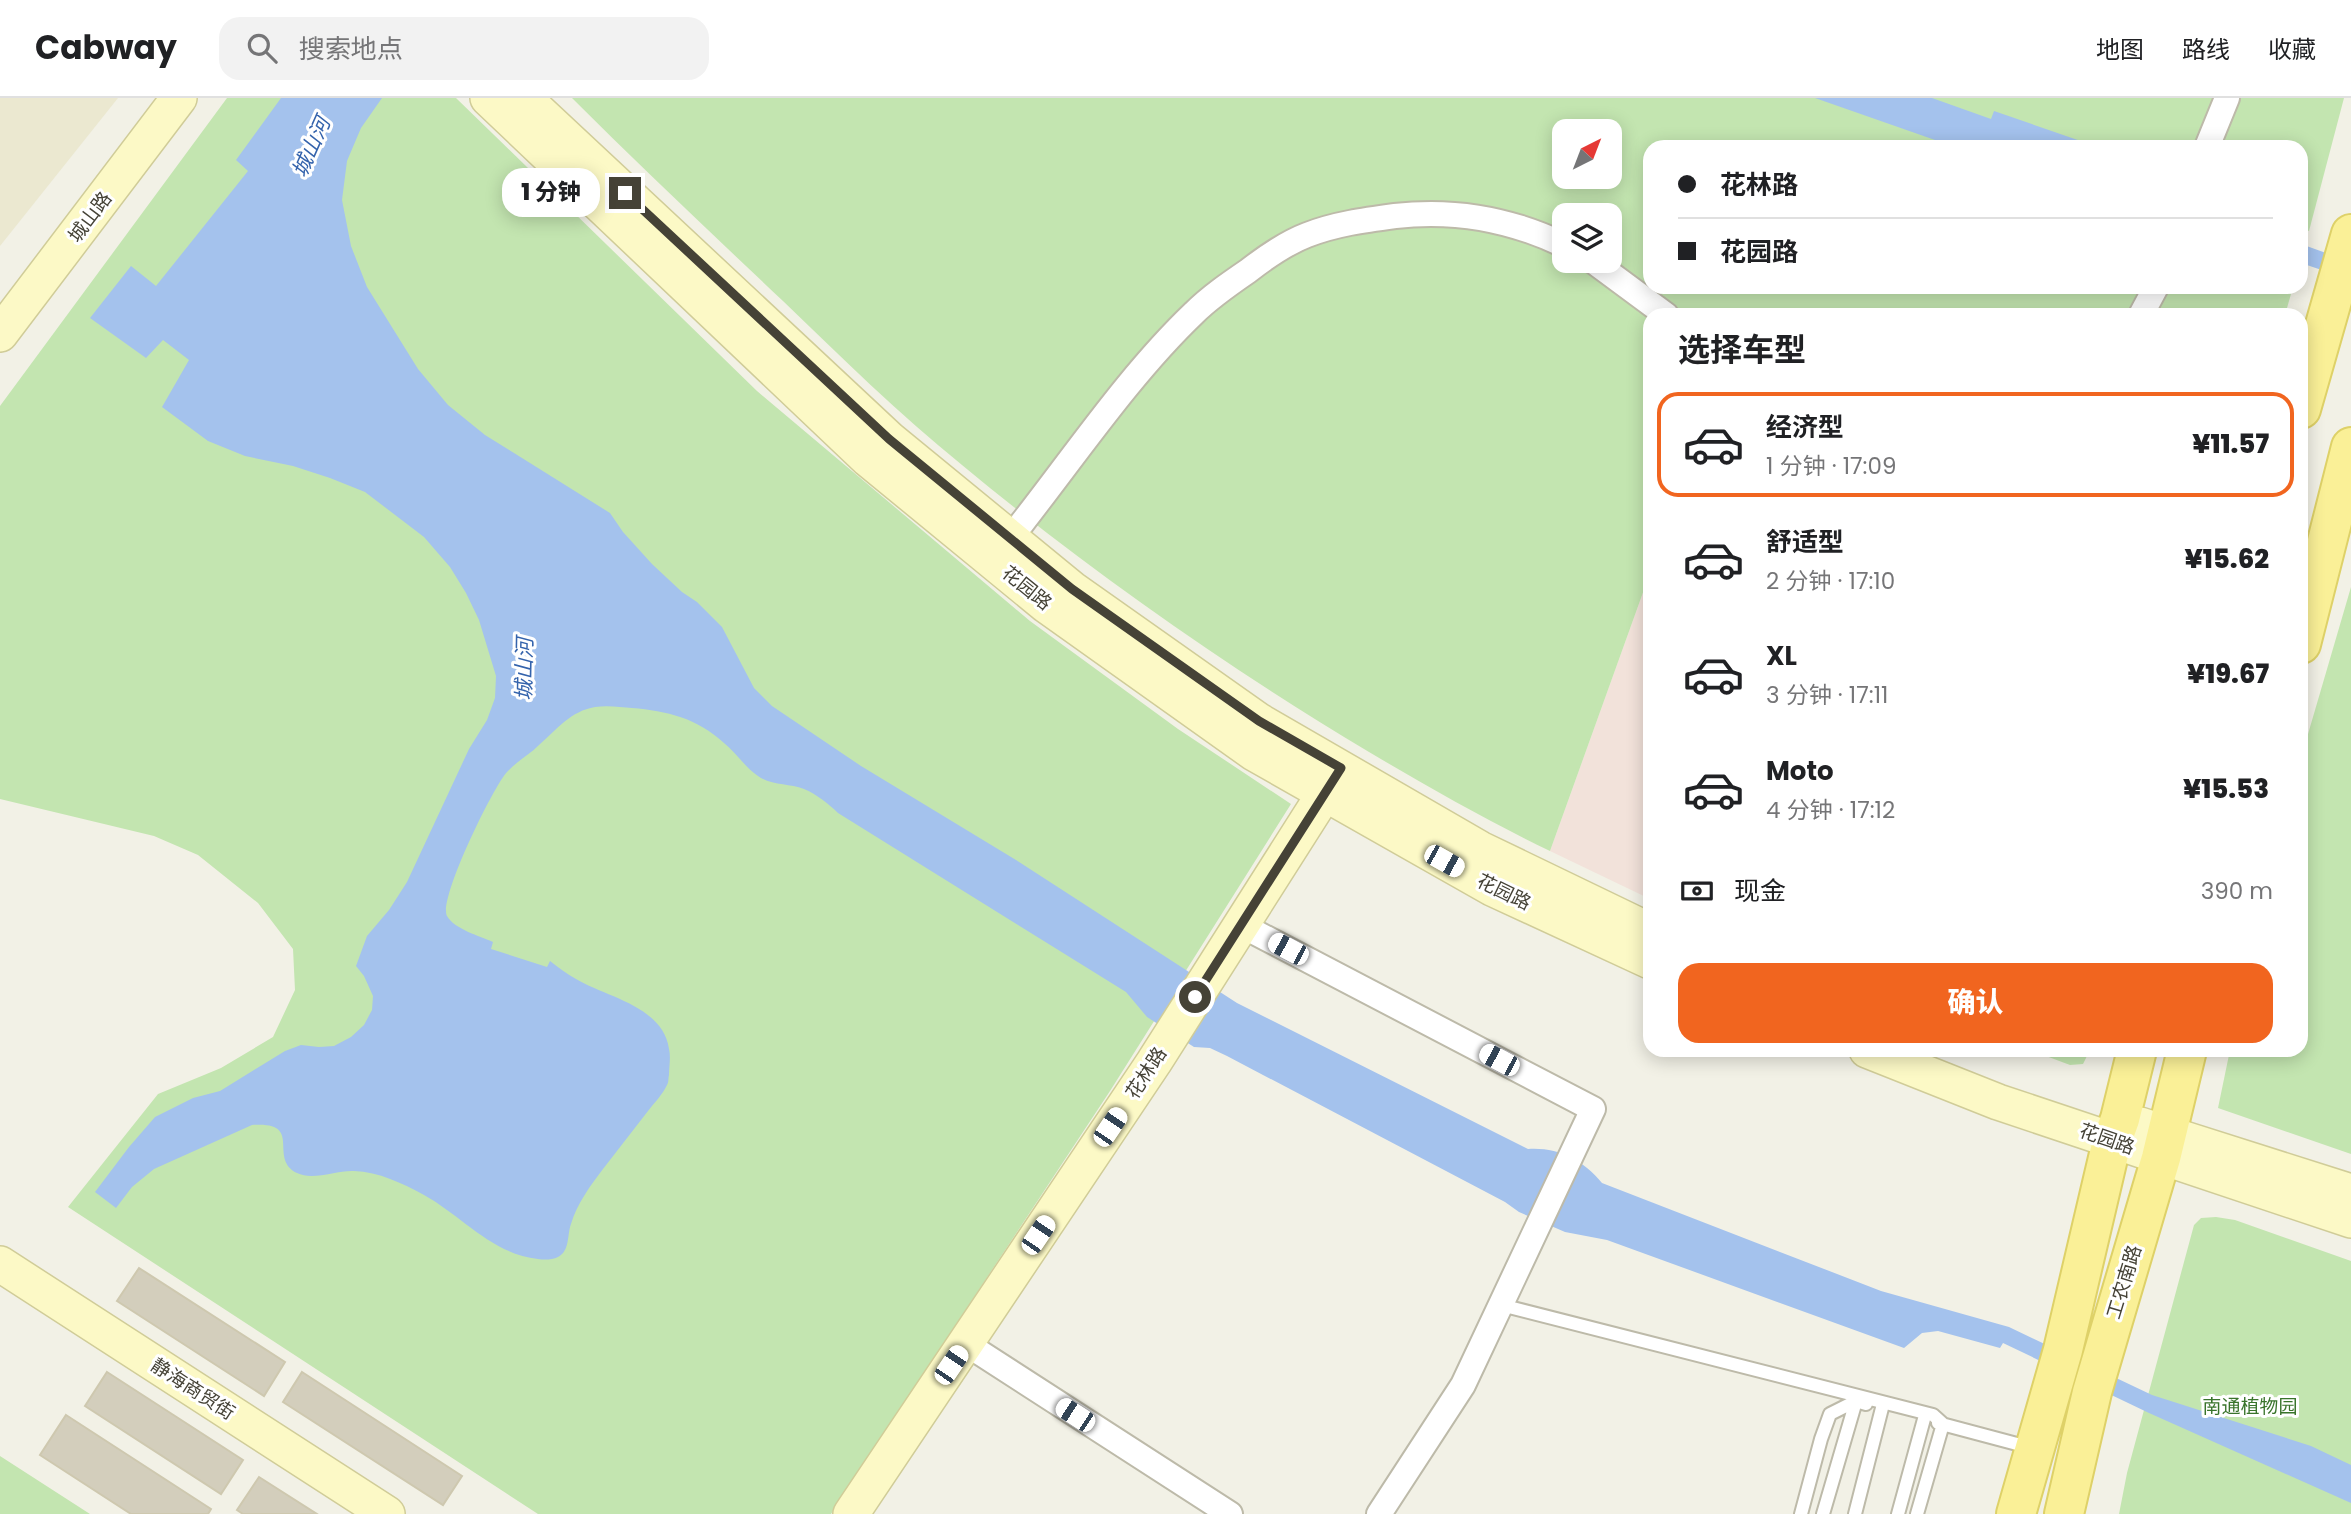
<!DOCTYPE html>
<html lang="zh">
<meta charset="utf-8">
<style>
:root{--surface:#fff;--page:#f2f2f2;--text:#202124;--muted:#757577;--line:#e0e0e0;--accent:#f1651f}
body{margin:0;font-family:Poppins,"Noto Sans SC",sans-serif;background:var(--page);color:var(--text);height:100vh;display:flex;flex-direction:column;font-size:26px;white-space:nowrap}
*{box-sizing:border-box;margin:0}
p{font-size:23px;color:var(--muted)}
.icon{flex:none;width:38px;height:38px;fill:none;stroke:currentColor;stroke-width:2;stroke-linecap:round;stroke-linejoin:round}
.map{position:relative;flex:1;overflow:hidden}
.sheet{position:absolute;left:1643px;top:210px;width:665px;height:749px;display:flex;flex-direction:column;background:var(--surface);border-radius:21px;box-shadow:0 4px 18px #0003}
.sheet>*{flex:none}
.top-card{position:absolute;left:1643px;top:42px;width:665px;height:154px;border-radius:21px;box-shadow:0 4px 18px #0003;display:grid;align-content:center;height:154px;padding:0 35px;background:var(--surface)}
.needle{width:46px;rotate:42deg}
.buttons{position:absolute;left:1552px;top:21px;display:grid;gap:14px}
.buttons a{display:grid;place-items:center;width:70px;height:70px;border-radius:14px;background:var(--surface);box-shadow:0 4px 18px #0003;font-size:35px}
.end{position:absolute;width:32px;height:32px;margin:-16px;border:9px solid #454236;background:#fff;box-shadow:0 0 0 4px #fff}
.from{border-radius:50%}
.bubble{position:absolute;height:49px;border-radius:21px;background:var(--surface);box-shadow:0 4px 18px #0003;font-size:23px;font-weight:800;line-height:49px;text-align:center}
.car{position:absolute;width:21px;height:42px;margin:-21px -10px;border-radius:9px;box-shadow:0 0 5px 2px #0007;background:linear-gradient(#fff 24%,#345 0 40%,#fff 0 76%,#345 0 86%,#fff 0)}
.top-card b{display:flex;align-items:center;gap:24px;height:66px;font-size:26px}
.top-card b+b{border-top:2px solid var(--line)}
.top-card i{width:18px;height:18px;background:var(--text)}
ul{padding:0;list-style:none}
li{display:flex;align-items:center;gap:21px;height:105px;margin:0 14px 10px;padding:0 21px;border:4px solid transparent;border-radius:21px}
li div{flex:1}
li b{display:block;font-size:26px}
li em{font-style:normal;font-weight:800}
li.on{border-color:var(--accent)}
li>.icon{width:63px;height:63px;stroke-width:1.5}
h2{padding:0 35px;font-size:32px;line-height:84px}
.pay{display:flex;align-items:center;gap:18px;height:77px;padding:0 35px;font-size:26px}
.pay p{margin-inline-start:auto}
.button{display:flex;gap:14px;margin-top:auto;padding:14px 35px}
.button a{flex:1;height:80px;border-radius:21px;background:var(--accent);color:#fff;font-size:28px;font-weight:800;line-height:80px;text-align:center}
header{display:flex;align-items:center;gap:42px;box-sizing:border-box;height:98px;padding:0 35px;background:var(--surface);border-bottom:2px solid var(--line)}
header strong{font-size:33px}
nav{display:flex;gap:38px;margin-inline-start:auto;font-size:24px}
.search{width:490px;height:63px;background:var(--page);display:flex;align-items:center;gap:18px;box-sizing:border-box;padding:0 24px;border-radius:21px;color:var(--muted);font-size:26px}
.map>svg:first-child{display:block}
.education{fill:#ebe8d0}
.medical{fill:#f2e2da}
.green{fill:#c3e5b0;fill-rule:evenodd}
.water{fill:#a4c2ed}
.building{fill:#d3cebc;stroke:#cec8af;stroke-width:2}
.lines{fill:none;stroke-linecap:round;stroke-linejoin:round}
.lane-casing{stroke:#bdbaa9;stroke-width:16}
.street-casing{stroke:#bdbaa9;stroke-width:28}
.secondary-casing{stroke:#d0cc98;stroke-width:38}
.primary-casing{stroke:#ded168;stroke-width:42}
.lane{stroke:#fff;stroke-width:12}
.street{stroke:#fff;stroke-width:24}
.secondary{stroke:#fcf9c6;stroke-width:35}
.primary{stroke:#faf097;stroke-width:38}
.route{stroke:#454236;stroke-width:9}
.labels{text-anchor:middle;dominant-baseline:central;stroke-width:6;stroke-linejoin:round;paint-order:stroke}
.street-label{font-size:19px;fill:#454236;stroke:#fff}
.park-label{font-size:19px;fill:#39742b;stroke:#fff}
.water-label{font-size:21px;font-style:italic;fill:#3463ac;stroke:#fff}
</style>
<header>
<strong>Cabway</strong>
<div class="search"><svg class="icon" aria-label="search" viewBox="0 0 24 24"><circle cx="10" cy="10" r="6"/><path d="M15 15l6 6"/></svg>搜索地点</div>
<nav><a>地图</a><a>路线</a><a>收藏</a></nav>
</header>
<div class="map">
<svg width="2351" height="1416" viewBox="0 0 2351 1416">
<rect width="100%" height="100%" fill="#f2f1e6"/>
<path class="education" d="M 0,0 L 118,0 L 0,148 Z"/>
<path class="medical" d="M 1650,475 L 1650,801 L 1550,753 Z"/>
<path class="green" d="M 227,0 L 456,0 L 757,293 L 1030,523 L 1178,631 L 1291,706 L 1110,993 L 831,1416 L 538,1416 L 68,1109 L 158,996 L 221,970 L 273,939 L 295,892 L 293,851 L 258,805 L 198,757 L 154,738 L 0,701 L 0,308 Z
M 572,0 L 2344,0 L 2309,133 L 2305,132 L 2301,144 L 2301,49 L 1650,49 L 1650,189 L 2293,189 L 2285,217 L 1650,217 L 1650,475 L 1550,753 C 1488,723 1428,689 1369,654 C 1227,569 1090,473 962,367 C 899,316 841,259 783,203 C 712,136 641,69 572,0 ZM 1564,33 L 1610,33 L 1610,79 L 1564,79 ZM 1564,117 L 1610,117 L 1610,163 L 1564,163 Z
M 2351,489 L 2351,1056 L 2218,1010 L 2230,952 L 2301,952 L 2301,660 Z
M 2030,952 L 2090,952 L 2083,966 L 2070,967 Z
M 2216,1119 L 2235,1122 L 2351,1163 L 2351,1416 L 2119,1416 L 2127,1375 L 2194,1127 L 2201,1120 Z
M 0,1358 L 90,1416 L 0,1416 Z"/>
<path class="water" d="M 281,0 L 382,0 L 361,30 L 347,63 L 342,102 L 351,148 L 367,189 L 418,271 L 448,307 L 485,337 L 610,415 L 623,434 L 652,466 L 682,494 L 697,504 L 722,529 L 754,590 L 772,608 L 861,668 L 1016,762 L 1237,905 L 1528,1051 C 1558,1049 1583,1062 1602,1085 L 1881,1193 L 2009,1229 L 2152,1297 L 2311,1348 L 2351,1367 L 2351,1405 L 2149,1315 L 2003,1245 L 2000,1250 L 1938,1233 L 1922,1235 L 1904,1250 L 1607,1142 L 1565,1134 L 1519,1114 L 1505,1104 L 1227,958 L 1210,950 L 1194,949 L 1147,919 L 1126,894 L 838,715 C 829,706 816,696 804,691 C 789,685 772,688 758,678 C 746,670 736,655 724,645 C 697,620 667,613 632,610 C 621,609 607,607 595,609 C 571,613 557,631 539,647 C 529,657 517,663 507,674 C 493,689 438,802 447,818 C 454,831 480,838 493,844 L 491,851 L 547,869 L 550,863 C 558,869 567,876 576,881 C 606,899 663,908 669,951 C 671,959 669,969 669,977 C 668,981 669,984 667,987 C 663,996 654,1005 648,1013 C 633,1032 618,1052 603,1071 C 590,1088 577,1106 571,1126 C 567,1137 570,1153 558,1159 C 552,1162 544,1162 538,1161 C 492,1156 462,1118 424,1097 C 402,1085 379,1074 354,1073 C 337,1072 313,1083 297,1075 C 267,1060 305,1023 252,1027 L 154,1071 L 132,1089 L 116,1110 L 95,1094 L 129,1049 L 155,1019 L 193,1000 L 220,993 L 285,953 L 301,947 L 319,949 L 334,948 L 351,939 L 364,927 L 372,912 L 373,898 L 364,878 L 356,868 L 367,838 L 389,812 L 407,784 L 469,651 L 487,622 L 495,600 L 496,578 L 479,522 L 466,495 L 450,469 L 424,439 L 365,394 L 330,380 L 293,368 L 245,358 L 208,343 L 162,309 L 189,262 L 163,242 L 146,260 L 90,220 L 131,168 L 156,188 L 248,73 L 236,62 Z
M 1815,0 L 1932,0 L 1991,21 L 1994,13 L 2098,49 L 1955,49 Z
M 2301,146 L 2351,164 L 2351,182 L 2301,165 Z"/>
<path class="building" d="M 139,1170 L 285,1264 L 264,1298 L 117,1203 Z
M 107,1274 L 243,1362 L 221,1396 L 85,1308 Z
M 302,1274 L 462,1378 L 443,1407 L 283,1304 Z
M 66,1317 L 211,1411 L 208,1416 L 131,1416 L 40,1357 Z
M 259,1379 L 317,1416 L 243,1416 L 237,1412 Z"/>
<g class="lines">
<g class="lane-casing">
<path id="lane" d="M 1501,1207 L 1933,1317 L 1943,1326
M 1938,1325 L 2032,1350
M 1801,1416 L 1821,1341 L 1830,1316 L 1856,1303 L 1866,1306
M 1823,1416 L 1856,1303
M 1855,1416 L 1882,1310
M 1898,1416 L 1924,1321
M 1917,1416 L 1943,1326"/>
</g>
<g class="street-casing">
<path id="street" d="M 2207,49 L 2227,0
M 1593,163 L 1666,217
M 2141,217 L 2156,189
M 1022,425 C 1076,356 1131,275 1194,215 C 1210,199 1229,186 1248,173 C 1266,159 1286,145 1307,137 C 1335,126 1365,122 1395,118 C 1455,111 1510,121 1564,147
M 1241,827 L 1593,1011 L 1463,1287 L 1379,1416
M 965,1245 L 1230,1416"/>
</g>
<g class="secondary-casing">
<path id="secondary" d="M 488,0 L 868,361 L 1046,507 L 1254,655 L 1492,790 L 1650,863
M 524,0 L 889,341 L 1072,491 L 1259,623 L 1480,751 L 1650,833
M 0,236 L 179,0
M 1867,952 L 1998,1004 L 2351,1122
M 2140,1027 L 2351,1094
M 0,1166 L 387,1416
M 851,1416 L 1154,964 L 1337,676"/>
</g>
<g class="primary-casing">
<path id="primary" d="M 2301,311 L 2351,136
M 2301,546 L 2351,349
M 2016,1416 L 2063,1252 L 2112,1043 L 2120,1021 L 2137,952
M 2064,1416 L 2092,1294 L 2161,1060 L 2187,952"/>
</g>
<use href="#lane" class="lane"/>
<use href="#street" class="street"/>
<use href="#secondary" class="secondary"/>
<use href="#primary" class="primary"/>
</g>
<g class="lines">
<path class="route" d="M 625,95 L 889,341 L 1072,491 L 1259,623 L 1341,670 L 1195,899"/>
</g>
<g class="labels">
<g class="street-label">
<text transform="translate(90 119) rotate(-53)">城山路</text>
<text transform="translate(1027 490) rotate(39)">花园路</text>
<text transform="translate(1504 794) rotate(26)">花园路</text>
<text transform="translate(1146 975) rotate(-57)">花林路</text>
<text transform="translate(2107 1041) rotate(19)">花园路</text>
<text transform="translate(2124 1184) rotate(-73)">工农南路</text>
<text transform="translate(193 1291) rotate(33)">静海商贸街</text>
</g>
<g class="park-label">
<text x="2250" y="1308">南通植物园</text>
</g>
<g class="water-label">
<text transform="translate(311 49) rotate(-66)">城山河</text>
<text transform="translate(524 571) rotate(-89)">城山河</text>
</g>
</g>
</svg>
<div class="buttons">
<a><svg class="needle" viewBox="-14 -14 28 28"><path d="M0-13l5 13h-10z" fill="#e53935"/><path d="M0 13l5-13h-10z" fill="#757577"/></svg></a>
<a><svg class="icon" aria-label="layers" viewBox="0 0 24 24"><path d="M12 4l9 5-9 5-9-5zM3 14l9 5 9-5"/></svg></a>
</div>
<i class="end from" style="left:1195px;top:899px"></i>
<i class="end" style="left:625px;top:95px"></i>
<div class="bubble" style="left:502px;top:70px;width:98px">1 分钟</div>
<i class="car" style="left:1444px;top:763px;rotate:119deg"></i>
<i class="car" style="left:1288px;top:851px;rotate:298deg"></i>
<i class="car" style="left:1499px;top:962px;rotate:298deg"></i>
<i class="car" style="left:1110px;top:1029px;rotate:34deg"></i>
<i class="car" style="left:1038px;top:1137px;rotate:34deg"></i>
<i class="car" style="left:951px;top:1267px;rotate:34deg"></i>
<i class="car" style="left:1075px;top:1317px;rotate:303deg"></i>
<div class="top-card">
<b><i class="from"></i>花林路</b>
<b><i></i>花园路</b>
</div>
<section class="sheet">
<h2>选择车型</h2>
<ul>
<li class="on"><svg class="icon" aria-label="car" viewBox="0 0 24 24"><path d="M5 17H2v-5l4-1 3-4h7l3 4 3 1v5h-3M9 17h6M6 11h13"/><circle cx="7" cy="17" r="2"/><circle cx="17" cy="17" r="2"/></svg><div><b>经济型</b><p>1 分钟 · 17:09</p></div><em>¥11.57</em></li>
<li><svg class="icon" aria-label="car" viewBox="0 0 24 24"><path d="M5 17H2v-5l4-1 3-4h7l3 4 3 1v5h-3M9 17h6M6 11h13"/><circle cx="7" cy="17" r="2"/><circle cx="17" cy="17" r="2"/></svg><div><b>舒适型</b><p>2 分钟 · 17:10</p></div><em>¥15.62</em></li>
<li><svg class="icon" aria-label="car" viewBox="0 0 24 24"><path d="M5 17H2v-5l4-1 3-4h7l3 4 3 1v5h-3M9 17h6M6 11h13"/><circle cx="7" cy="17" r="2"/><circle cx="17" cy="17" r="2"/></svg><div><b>XL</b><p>3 分钟 · 17:11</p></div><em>¥19.67</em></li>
<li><svg class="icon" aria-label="car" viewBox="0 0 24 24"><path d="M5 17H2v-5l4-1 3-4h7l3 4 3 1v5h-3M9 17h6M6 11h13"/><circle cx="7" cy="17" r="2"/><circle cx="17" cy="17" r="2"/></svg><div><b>Moto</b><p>4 分钟 · 17:12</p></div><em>¥15.53</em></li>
</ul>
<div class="pay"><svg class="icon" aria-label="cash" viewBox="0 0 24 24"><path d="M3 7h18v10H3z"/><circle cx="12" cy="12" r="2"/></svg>现金<p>390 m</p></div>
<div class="button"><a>确认</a></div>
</section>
</div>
